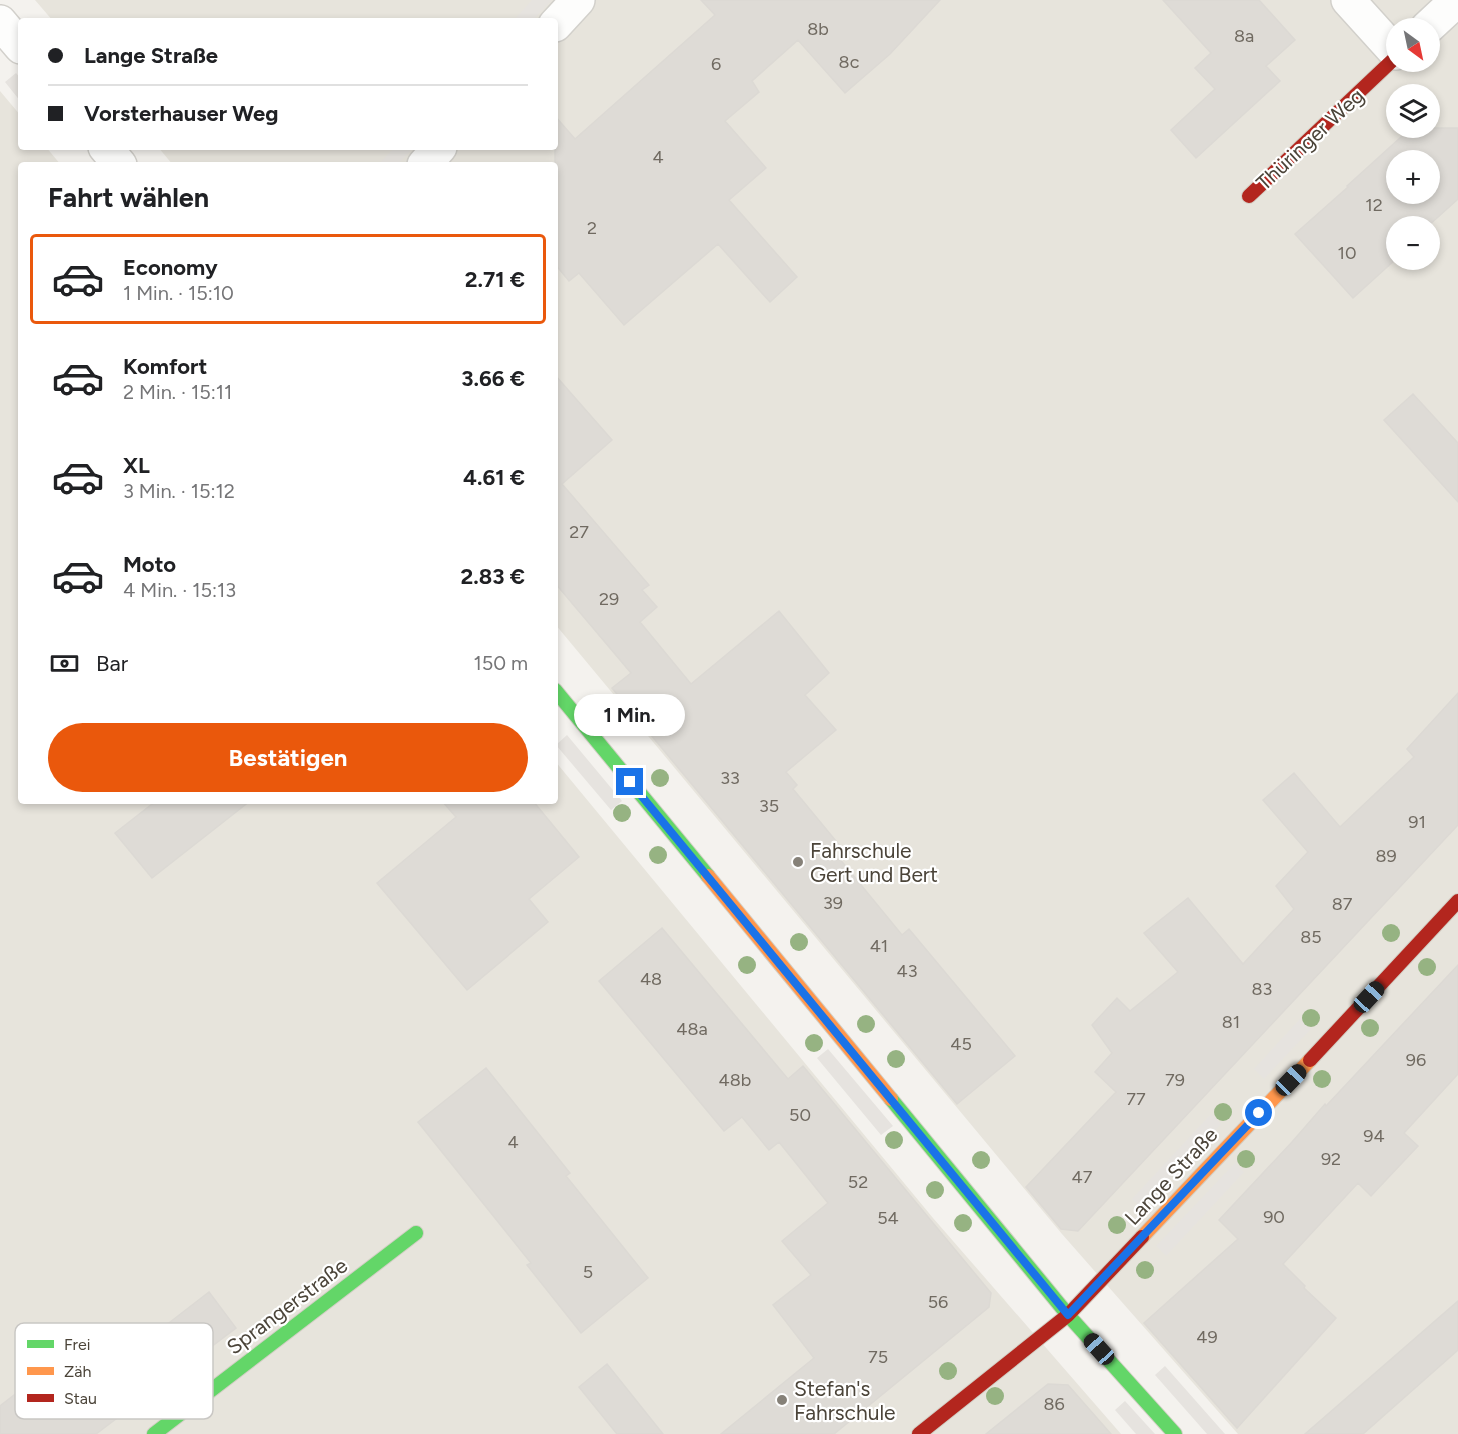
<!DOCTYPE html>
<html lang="de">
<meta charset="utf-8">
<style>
:root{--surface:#fff;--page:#f2f2f2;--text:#202124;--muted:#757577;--line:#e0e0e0;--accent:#ea580c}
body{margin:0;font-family:Figtree,sans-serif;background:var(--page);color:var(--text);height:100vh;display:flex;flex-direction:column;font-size:22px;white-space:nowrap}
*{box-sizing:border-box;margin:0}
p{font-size:20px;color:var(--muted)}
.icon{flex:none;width:33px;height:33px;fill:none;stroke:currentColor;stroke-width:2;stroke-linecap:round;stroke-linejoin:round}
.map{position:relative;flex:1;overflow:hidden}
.sheet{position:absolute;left:18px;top:162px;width:540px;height:642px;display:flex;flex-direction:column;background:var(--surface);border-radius:6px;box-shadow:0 3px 9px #0003}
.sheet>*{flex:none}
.banner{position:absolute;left:18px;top:18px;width:540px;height:132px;border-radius:6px;box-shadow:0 3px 9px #0003;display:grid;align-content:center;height:132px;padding:0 30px;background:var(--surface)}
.needle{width:39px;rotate:147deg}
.fabs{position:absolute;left:1386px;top:18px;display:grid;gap:12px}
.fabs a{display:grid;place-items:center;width:54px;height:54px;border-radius:50%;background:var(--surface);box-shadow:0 3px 9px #0003;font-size:30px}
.end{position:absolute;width:27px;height:27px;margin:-14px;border:8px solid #1a73e8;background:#fff;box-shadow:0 0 0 3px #fff}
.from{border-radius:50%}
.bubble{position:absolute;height:42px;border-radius:21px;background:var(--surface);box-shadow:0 3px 9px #0003;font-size:20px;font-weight:700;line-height:42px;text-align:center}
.car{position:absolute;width:18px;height:36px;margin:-18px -9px;border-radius:8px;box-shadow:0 0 4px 2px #0007;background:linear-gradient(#222 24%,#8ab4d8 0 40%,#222 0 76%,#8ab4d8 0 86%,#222 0)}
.banner b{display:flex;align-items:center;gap:21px;height:57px;font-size:22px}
.banner b+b{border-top:2px solid var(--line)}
.banner i{width:15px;height:15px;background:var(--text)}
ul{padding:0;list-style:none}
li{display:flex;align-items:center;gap:18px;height:90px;margin:0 12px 9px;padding:0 18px;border:3px solid transparent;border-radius:6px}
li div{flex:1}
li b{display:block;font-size:22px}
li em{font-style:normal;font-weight:700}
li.on{border-color:var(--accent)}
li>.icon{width:54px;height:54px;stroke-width:1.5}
h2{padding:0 30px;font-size:27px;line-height:72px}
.pay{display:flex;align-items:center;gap:15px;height:66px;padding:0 30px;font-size:22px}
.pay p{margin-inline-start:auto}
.action{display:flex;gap:12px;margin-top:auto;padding:12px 30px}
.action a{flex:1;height:69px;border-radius:36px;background:var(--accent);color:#fff;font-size:24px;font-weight:700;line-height:69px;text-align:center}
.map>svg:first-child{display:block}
.residential{fill:#e7e4dc;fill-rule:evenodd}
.parking{fill:#e6e3df}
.building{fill:#dedbd6;stroke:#dcd9d4;stroke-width:1.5;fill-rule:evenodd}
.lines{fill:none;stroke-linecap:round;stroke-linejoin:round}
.street-casing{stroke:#d2d0cb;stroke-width:36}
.fast-casing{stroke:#d3cfc5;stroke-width:16}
.slow-casing{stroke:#d3cfc5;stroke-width:16}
.jam-casing{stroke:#d3cfc5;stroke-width:16}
.street{stroke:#fdfdfc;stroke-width:33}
.fast{stroke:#63d668;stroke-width:14}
.slow{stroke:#ff974d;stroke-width:14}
.jam{stroke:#b3261e;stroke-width:14}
.tree{fill:#96b382}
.route{stroke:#1a73e8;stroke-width:8}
.poi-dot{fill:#868178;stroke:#fff;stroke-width:2}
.labels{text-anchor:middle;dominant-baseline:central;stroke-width:4.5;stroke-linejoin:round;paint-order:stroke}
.number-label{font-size:18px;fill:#706a61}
.street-label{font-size:21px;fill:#4b4439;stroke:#fff}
.poi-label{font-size:21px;fill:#4b4439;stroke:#fff;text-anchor:start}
.key{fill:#fff;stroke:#c9c7c4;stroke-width:1.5}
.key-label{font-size:16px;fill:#4b4439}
</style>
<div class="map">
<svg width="1458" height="1434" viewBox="0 0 1458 1434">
<rect width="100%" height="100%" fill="#f4f2ee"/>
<path class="residential" d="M 35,0 L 1458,0 L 1458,1434 L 1238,1434 L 1062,1234 L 555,624 L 555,165 L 173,165 L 158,147 L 555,147 L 555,21 L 53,21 ZM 1396,28 L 1430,28 L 1430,62 L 1396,62 ZM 1396,94 L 1430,94 L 1430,128 L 1396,128 ZM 1396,160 L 1430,160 L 1430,194 L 1396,194 ZM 1396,226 L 1430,226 L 1430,260 L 1396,260 Z
M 0,91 L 21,116 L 21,147 L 46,147 L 61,165 L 21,165 L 21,801 L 555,801 L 555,761 L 933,1218 L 1121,1434 L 0,1434 Z"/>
<path class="parking" d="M 532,0 L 552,0 L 532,21 L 513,21 Z
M 16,73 L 21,79 L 21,102 L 5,82 Z
M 395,147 L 414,147 L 397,165 L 378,165 Z
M 567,735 L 622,801 L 611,810 L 556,745 Z
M 1300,1019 L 1311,1029 L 1264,1079 L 1254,1069 Z
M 828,1049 L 893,1126 L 881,1135 L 817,1058 Z
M 1211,1114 L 1221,1124 L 1142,1209 L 1132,1199 Z
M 1235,1163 L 1244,1172 L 1166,1256 L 1156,1246 Z
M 1165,1366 L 1225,1434 L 1207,1434 L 1155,1375 Z
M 1125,1401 L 1155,1434 L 1136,1434 L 1115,1410 Z"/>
<path class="building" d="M 701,0 L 940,0 L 890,54 L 845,93 L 798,40 L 752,81 L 759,92 L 725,121 L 766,168 L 729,200 L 797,277 L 770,302 L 718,244 L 624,325 L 579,273 L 569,281 L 555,264 L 555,116 L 575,139 L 715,15 Z
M 1163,0 L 1259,0 L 1295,40 L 1266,66 L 1280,81 L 1196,158 L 1171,130 L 1215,89 L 1195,68 L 1211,53 Z
M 1411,128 L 1458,128 L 1458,199 L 1428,226 L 1396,226 L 1396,259 L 1353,298 L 1295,234 L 1348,187 L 1347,186 ZM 1396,160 L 1430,160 L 1430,194 L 1396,194 Z
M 555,375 L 612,440 L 562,484 L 649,585 L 642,590 L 657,607 L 640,622 L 691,684 L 779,611 L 829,673 L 805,695 L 836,730 L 786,772 L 797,785 L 793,789 L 841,847 L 834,852 L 902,935 L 909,929 L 1015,1056 L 957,1104 L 612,688 L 631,673 L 555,583 Z
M 1413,394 L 1458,443 L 1458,502 L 1384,420 Z
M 1458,693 L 1458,825 L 1078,1231 L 1061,1229 L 1026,1187 L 1116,1092 L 1095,1072 L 1112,1053 L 1092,1025 L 1117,998 L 1130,1011 L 1178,972 L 1144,933 L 1188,898 L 1243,964 L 1294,909 L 1276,886 L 1308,852 L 1263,800 L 1294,773 L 1340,827 L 1414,757 L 1407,749 Z
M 156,801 L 250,801 L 152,878 L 115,833 Z
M 442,801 L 533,801 L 579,857 L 529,899 L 548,922 L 467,990 L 377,883 L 456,817 Z
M 662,928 L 788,1079 L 803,1066 L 991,1293 L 989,1307 L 834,1434 L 721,1434 L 814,1358 L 773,1305 L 811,1275 L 782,1241 L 828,1203 L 779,1142 L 769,1150 L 742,1117 L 724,1131 L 599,981 Z
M 1458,965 L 1458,1074 L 1404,1133 L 1418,1146 L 1371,1196 L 1358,1183 L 1283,1264 L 1305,1286 L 1304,1288 L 1336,1318 L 1237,1428 L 1144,1323 L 1238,1239 L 1219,1220 L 1292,1142 L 1325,1104 L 1326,1106 Z
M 486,1068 L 570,1173 L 566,1176 L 648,1278 L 581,1333 L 527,1265 L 531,1263 L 418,1122 Z
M 209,1292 L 236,1328 L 96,1434 L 0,1434 L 0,1406 L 85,1340 L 108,1370 Z
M 1458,1301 L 1458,1350 L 1363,1434 L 1305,1434 Z
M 607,1364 L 663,1434 L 617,1434 L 579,1387 Z
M 1048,1384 L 1068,1385 L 1111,1434 L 986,1434 Z"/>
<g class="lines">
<g class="street-casing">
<path id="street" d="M 1348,0 L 1396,53
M 0,22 L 21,47
M 555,25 L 578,0
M 1427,28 L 1457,0
M 105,147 L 120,165
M 424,165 L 440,147"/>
</g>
<g class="fast-casing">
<path id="fast" d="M 555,690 L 708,876
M 891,1099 L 1068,1315 L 1175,1434
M 154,1434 L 416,1233"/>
</g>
<g class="slow-casing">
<path id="slow" d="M 708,876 L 891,1099
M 1142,1237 L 1310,1060"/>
</g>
<g class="jam-casing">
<path id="jam" d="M 1249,196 L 1396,57
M 1310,1060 L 1458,901
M 919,1434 L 1068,1315 L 1142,1237"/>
</g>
<use href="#street" class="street"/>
<use href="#fast" class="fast"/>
<use href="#slow" class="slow"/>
<use href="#jam" class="jam"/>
</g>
<g class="tree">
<circle cx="603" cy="707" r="9"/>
<circle cx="660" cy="778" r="9"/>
<circle cx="622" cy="813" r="9"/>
<circle cx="658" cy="855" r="9"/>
<circle cx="1391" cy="933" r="9"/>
<circle cx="799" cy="942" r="9"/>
<circle cx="747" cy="965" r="9"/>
<circle cx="1427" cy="967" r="9"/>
<circle cx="1311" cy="1018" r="9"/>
<circle cx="866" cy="1024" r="9"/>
<circle cx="1370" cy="1028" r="9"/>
<circle cx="814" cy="1043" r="9"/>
<circle cx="896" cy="1059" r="9"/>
<circle cx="1322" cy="1079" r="9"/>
<circle cx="1223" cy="1112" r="9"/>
<circle cx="894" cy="1140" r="9"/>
<circle cx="1246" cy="1159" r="9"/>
<circle cx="981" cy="1160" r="9"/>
<circle cx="935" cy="1190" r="9"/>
<circle cx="963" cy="1223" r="9"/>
<circle cx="1117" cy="1225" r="9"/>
<circle cx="1145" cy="1270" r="9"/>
<circle cx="948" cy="1371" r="9"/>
<circle cx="995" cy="1396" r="9"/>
</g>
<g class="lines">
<path class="route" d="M 630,782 L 1068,1315 L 1259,1113"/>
</g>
<g class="poi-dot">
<circle cx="798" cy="862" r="6"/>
<circle cx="782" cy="1400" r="6"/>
</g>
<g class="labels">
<g class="number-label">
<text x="818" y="29">8b</text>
<text x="1244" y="36">8a</text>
<text x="849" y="62">8c</text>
<text x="716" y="64">6</text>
<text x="658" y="157">4</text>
<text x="1374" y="205">12</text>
<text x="592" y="228">2</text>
<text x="1347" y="253">10</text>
<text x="579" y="532">27</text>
<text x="609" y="599">29</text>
<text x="730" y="778">33</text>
<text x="769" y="806">35</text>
<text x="1417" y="822">91</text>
<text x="1386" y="856">89</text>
<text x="833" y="903">39</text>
<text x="1342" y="904">87</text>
<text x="1311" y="937">85</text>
<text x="879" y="946">41</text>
<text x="907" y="971">43</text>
<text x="651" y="979">48</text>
<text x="1262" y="989">83</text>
<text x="1231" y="1022">81</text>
<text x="692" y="1029">48a</text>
<text x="961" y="1044">45</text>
<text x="1416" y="1060">96</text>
<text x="735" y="1080">48b</text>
<text x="1175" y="1080">79</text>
<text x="1136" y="1099">77</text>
<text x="800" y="1115">50</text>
<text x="1374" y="1136">94</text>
<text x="513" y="1142">4</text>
<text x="1331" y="1159">92</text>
<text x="1082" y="1177">47</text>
<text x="858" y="1182">52</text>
<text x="1274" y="1217">90</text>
<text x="888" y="1218">54</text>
<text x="588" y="1272">5</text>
<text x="938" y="1302">56</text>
<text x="1207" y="1337">49</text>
<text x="878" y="1357">75</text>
<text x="1054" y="1404">86</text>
</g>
<g class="street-label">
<text transform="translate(1310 139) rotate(-43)">Thüringer Weg</text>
<text transform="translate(1171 1176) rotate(-47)">Lange Straße</text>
<text transform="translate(287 1306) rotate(-37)">Sprangerstraße</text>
</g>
<g class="poi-label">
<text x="810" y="850">Fahrschule<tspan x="810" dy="24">Gert und Bert</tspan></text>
<text x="794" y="1388">Stefan's<tspan x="794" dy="24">Fahrschule</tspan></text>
</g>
</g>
<rect x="15" y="1323" width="198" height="96" rx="9" class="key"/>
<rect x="27" y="1340" width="27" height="8" fill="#63d668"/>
<rect x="27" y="1367" width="27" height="8" fill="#ff974d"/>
<rect x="27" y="1394" width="27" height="8" fill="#b3261e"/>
<g class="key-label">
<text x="64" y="1350">Frei</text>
<text x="64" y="1377">Zäh</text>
<text x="64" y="1404">Stau</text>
</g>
</svg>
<div class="fabs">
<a><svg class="needle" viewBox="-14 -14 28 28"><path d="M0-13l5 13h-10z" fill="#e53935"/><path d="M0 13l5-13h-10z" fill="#757577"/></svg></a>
<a><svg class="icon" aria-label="layers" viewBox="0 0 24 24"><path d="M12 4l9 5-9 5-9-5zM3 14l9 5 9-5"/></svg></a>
<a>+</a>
<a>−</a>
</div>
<i class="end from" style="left:1259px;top:1113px"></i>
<i class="end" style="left:630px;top:782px"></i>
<div class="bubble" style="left:574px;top:694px;width:111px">1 Min.</div>
<i class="car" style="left:1369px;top:997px;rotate:43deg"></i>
<i class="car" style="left:1291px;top:1080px;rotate:44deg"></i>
<i class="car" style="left:1099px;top:1349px;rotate:318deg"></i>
<div class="banner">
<b><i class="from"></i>Lange Straße</b>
<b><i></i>Vorsterhauser Weg</b>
</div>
<section class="sheet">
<h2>Fahrt wählen</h2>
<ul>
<li class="on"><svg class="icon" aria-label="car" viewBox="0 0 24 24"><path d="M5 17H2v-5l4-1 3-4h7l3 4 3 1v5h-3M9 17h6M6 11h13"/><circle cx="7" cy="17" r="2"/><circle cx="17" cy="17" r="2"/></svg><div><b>Economy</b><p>1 Min. · 15:10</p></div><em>2.71 €</em></li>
<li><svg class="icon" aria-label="car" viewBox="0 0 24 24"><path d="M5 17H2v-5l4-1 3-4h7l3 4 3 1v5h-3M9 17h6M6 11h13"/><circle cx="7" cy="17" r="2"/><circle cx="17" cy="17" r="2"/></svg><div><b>Komfort</b><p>2 Min. · 15:11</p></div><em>3.66 €</em></li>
<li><svg class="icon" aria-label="car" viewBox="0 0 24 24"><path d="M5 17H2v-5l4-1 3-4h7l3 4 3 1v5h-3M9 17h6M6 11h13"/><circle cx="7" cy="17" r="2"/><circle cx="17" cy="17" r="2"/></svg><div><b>XL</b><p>3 Min. · 15:12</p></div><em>4.61 €</em></li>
<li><svg class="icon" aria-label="car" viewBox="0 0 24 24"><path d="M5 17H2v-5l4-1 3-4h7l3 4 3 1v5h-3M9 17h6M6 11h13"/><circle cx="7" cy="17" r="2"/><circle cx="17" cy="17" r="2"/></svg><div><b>Moto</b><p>4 Min. · 15:13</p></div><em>2.83 €</em></li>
</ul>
<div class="pay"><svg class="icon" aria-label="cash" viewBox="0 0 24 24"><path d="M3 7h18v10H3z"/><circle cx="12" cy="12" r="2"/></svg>Bar<p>150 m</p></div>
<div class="action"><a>Bestätigen</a></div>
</section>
</div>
